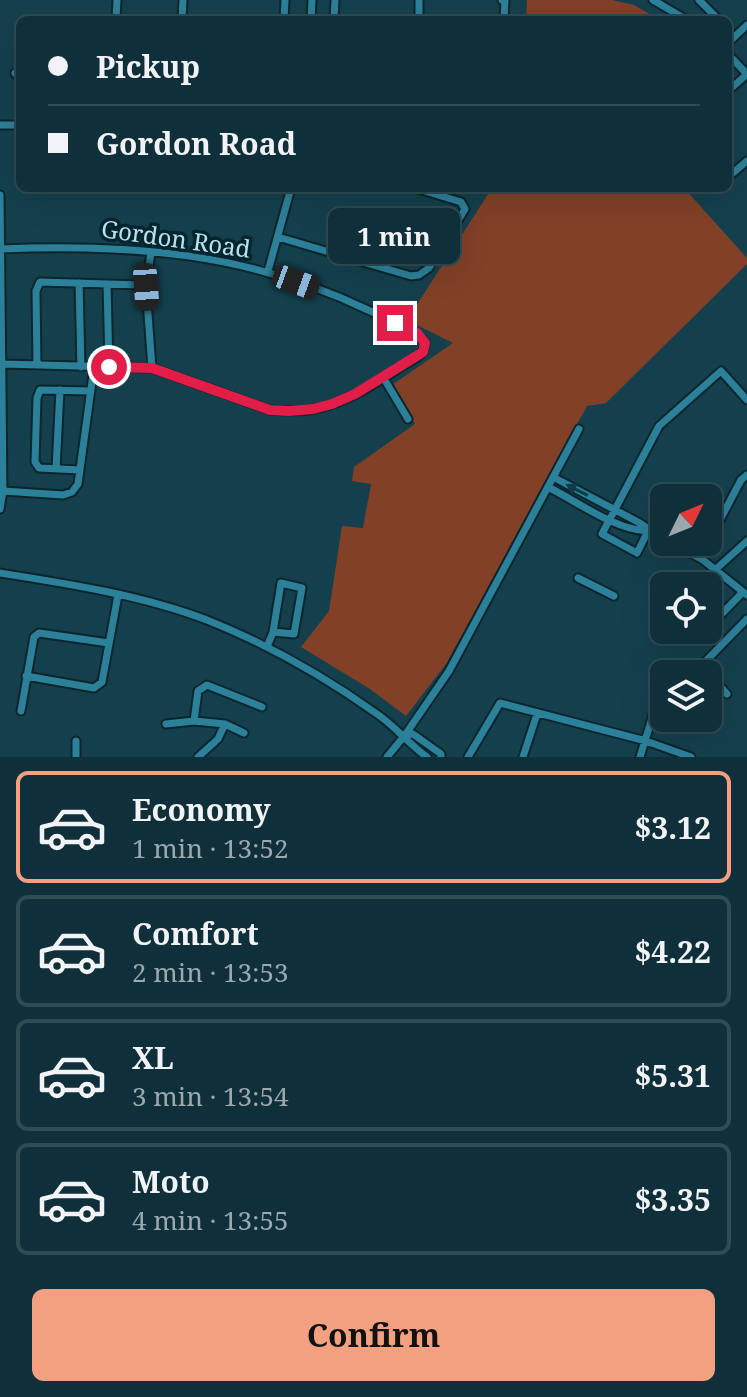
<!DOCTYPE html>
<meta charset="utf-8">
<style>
:root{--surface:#0f303a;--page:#1d3c45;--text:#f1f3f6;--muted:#9ba9af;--line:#2f4b54;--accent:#f3a081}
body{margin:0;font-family:"Noto Serif",serif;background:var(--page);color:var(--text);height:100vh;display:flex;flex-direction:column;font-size:30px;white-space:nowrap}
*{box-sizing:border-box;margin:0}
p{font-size:26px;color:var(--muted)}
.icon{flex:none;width:44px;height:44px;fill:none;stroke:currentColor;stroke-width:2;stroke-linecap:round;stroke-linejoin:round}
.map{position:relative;height:757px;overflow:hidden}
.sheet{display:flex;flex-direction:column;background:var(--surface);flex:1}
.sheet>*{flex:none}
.top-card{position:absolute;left:16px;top:16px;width:716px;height:176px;border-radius:12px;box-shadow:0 8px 32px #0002,0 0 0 2px var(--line);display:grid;align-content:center;height:176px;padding:0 32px;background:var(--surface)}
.needle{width:52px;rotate:47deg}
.controls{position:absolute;left:650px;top:484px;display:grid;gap:16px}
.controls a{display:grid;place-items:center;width:72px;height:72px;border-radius:12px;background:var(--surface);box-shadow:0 8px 32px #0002,0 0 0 2px var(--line);font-size:40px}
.end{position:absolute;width:36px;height:36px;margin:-18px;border:10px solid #e11d48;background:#fff;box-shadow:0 0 0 4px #fff}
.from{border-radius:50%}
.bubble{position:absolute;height:56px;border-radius:12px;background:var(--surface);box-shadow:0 8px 32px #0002,0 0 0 2px var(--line);font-size:26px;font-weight:700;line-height:56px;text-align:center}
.car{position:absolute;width:24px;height:48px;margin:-24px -12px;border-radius:10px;box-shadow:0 0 6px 2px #0007;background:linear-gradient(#222 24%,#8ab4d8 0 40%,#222 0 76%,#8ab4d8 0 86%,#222 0)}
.top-card b{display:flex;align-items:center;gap:28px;height:76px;font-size:30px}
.top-card b+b{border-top:2px solid var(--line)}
.top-card i{width:20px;height:20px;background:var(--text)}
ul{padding:14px 0 0;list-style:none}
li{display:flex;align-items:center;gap:24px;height:112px;margin:0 16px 12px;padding:0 16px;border:4px solid var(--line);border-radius:12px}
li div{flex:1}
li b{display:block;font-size:30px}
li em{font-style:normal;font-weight:700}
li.active{border-color:var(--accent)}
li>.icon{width:72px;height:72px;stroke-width:1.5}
.cta{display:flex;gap:16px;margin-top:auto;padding:16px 32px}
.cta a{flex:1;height:92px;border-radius:12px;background:var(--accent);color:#111;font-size:32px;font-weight:700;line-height:92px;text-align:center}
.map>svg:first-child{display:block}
.green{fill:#824027}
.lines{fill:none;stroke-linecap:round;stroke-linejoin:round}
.minor-casing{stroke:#0b252d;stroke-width:11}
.minor{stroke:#2c819a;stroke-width:7}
.oneway{fill:#0c3d4a}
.route{stroke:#e11d48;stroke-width:10}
.labels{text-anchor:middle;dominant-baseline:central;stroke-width:7;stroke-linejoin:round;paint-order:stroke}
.street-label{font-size:24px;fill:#bbe1ee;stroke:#022630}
</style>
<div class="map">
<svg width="747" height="757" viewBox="0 0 747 757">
<rect width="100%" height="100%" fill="#14404d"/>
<path class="green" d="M 527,0 L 612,0 L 634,5 L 660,20 L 526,20 Z
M 492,188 L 684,188 L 747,258 L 747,264 L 606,403 L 587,406 L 446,664 L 406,716 L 370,689 L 301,647 L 329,611 L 342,526 L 363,528 L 371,484 L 352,481 L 354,467 L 415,424 L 392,385 L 453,343 L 407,320 Z"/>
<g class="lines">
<g class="minor-casing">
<path id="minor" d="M 502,0 L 505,0 L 504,20
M 653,0 L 687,20
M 699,0 L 719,20
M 116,20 L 117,0
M 182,20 L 183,0
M 284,20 L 285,0
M 311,20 L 312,0
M 334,20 L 335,0
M 419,20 L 419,0
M 728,43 L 747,25
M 728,54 L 747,74
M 15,73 L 20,79
M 728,91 L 747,74
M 0,125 L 20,125
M 728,177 L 747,161
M 0,195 L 3,491 L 0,509
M 278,237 L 411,276 L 419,275 L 429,268 L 465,209 L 461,202 L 415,188
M 0,249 C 130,244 248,252 368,310 C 388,319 411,326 425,343 L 423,352 L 416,358 C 385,376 351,403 314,409 C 300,412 284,411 270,410 L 152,368 L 3,364
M 268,271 L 291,188
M 79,283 L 81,367
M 107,284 L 109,367
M 146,287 L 151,252
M 37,365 L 36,291 L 40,282 L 142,285 L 146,287 L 152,368
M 383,377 L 408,419
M 56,469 L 60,390
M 80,470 L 39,468 L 35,462 L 37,398 L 40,390 L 91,391
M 553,477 L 638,522 L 664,539
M 548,487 C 578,502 613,529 647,531
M 3,491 L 63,495 L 72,492 L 78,484 L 94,367
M 648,531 L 637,553 L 602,534 L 659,426 L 721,371 L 747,400
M 670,542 L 703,560 L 747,595
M 700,558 L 741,480 L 747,475
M 716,569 L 747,541
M 0,573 C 70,584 141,595 207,620 C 267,644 325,677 377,714 C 396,727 409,744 427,757
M 578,578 L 614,596
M 708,628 L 743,592
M 267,647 L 273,632 L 281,583 L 302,588 L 294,634 L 273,632
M 701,666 L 727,694
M 690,674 L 701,666 L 747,619
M 26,676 L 94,688 L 102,682 L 118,595
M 21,711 L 34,637 L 39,633 L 109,643
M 166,724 L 194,721
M 244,733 L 225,724 L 194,721 L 198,691 L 207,685 L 262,707
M 405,735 L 413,734 L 441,754 L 441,757
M 76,741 L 76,757
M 198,757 L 218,739 L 225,724
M 387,757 L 405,735 L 449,671 L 579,429
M 468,757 L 500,703 L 646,741 L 691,757
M 523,757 L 537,714
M 640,757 L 656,705 L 664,695"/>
</g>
<use href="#minor" class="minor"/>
</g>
<defs><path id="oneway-solid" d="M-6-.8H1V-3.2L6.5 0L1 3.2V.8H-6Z" transform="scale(2)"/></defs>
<use class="oneway" href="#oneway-solid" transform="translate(577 490) rotate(-153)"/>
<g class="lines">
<path class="route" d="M 109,367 L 152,368 L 270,410 L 289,411 L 313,409 L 332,404 L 355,394 L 423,352 L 425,343 L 417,333 L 395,323"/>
</g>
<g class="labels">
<g class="street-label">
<text transform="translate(176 238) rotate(8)">Gordon Road</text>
</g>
</g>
</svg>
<div class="controls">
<a><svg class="needle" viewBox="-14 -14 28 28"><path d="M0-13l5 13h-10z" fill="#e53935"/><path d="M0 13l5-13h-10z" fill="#9ba9af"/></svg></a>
<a><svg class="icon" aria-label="locate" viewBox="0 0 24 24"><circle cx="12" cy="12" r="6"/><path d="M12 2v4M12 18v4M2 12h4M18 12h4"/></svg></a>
<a><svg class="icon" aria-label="layers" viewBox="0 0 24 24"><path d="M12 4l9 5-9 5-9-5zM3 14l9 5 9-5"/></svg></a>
</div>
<i class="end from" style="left:109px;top:367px"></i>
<i class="end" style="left:395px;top:323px"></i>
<div class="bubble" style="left:328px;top:208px;width:132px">1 min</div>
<i class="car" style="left:296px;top:282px;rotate:110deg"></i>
<i class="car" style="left:146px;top:287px;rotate:176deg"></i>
<div class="top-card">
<b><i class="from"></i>Pickup</b>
<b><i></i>Gordon Road</b>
</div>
</div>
<section class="sheet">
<ul>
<li class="active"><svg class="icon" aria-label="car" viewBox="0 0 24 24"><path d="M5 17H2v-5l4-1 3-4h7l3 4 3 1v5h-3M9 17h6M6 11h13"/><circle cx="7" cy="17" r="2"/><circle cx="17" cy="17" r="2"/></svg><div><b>Economy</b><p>1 min · 13:52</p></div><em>$3.12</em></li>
<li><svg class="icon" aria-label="car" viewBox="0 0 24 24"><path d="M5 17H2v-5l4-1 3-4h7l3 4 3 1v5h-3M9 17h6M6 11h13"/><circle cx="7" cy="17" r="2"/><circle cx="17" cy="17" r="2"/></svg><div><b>Comfort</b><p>2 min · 13:53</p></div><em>$4.22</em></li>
<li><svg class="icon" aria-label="car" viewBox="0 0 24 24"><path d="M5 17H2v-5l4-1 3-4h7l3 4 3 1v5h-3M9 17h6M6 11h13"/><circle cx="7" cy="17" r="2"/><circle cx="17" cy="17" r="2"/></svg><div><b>XL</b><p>3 min · 13:54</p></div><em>$5.31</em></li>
<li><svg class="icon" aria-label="car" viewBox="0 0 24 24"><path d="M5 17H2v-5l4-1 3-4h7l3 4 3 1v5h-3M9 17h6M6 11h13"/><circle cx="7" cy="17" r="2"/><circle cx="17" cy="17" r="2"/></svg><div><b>Moto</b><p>4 min · 13:55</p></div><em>$3.35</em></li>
</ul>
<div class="cta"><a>Confirm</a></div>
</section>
